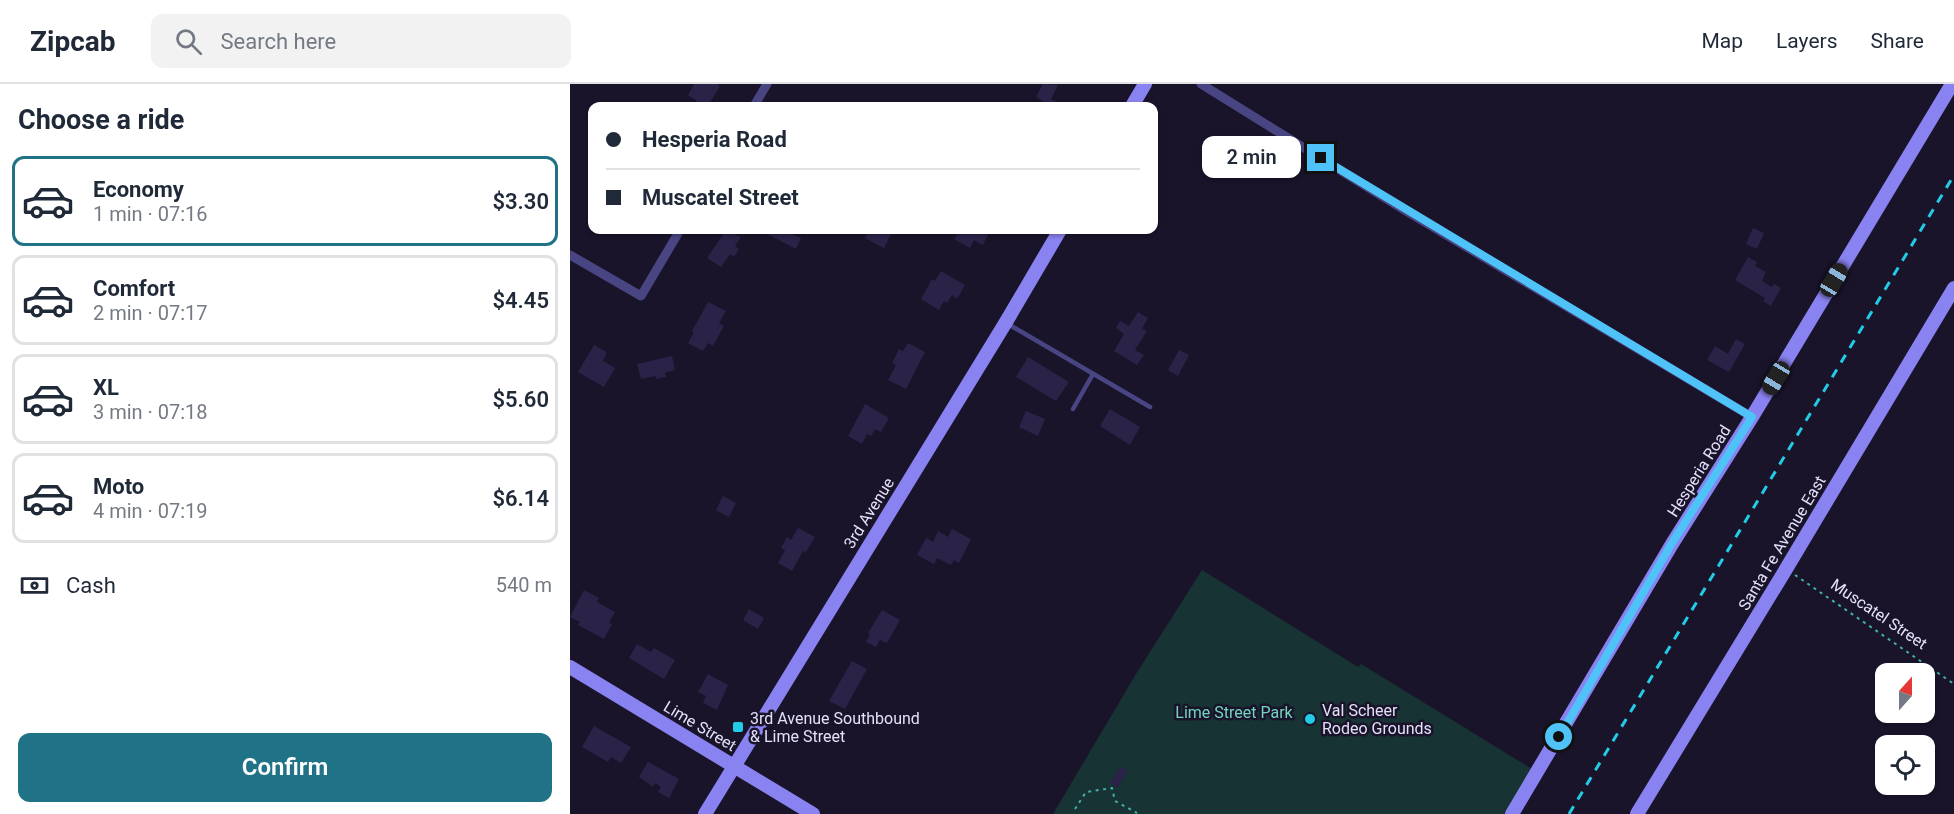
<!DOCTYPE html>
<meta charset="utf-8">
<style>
:root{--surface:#fff;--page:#f2f2f3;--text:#1f2937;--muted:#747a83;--line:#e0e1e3;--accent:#207286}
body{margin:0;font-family:Roboto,sans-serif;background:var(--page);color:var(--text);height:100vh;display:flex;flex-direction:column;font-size:22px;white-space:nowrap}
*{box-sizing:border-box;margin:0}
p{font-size:20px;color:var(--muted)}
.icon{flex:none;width:33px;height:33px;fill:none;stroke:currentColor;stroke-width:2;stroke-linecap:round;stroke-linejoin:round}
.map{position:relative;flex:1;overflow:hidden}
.panel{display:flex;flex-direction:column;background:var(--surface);width:570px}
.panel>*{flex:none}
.top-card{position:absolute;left:18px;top:18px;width:570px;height:132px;border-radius:12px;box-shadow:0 2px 4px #0004;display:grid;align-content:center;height:132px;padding:0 18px;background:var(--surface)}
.needle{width:39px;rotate:21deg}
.fabs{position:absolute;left:1305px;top:579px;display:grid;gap:12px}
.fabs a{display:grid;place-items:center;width:60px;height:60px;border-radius:12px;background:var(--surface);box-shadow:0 2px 4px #0004;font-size:30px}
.end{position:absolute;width:27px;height:27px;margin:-14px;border:8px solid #4fc3f7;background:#111;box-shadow:0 0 0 3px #111}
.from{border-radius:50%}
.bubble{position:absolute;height:42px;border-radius:12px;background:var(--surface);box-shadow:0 2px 4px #0004;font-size:20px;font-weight:600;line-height:42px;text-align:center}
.car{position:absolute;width:18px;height:36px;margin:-18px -9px;border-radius:8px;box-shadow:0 0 4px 2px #0007;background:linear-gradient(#222 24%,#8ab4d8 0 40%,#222 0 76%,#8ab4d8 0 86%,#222 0)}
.top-card b{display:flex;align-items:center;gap:21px;height:57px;font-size:22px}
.top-card b+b{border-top:2px solid var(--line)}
.top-card i{width:15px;height:15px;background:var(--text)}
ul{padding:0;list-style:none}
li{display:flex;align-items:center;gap:18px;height:90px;margin:0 12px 9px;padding:0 6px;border:3px solid var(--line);border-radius:12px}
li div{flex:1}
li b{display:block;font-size:22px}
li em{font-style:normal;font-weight:600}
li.on{border-color:var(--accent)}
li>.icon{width:54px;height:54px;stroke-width:1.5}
h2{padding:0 18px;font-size:27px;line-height:72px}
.pay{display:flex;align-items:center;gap:15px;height:66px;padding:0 18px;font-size:22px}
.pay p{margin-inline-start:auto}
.action{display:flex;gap:12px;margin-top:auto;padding:12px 18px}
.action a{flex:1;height:69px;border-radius:12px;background:var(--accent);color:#fff;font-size:24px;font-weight:600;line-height:69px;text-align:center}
header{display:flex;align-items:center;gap:36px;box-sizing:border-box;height:84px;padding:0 30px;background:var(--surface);border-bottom:2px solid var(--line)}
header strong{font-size:28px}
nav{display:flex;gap:33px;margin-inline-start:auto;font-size:21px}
.search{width:420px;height:54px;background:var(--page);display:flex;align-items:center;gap:15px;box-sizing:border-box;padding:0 21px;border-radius:12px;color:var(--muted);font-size:22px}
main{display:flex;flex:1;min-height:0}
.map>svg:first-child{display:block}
.green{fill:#183333}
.building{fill:#2b2248}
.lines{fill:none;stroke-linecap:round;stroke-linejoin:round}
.path{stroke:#3fb0ae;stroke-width:2;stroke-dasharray:3 4.5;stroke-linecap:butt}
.lane{stroke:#494583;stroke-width:4.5}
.street{stroke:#494583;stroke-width:9}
.secondary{stroke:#8982f1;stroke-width:14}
.rail{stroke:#22cbe6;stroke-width:3;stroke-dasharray:9 8;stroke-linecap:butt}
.route{stroke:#4fc3f7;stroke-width:8}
.poi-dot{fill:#22cbe6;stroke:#19142a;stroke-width:2}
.labels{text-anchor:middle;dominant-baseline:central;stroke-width:5;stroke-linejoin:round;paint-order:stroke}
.street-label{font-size:16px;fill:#e4e0fb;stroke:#19142a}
.poi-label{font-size:16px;fill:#e4e0fb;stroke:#19142a;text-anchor:start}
.park-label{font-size:16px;fill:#73d5c0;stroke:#19142a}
</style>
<header>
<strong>Zipcab</strong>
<div class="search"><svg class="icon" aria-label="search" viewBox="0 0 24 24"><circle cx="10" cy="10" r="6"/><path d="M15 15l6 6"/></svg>Search here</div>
<nav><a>Map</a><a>Layers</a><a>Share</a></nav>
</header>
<main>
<section class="panel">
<h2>Choose a ride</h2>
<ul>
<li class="on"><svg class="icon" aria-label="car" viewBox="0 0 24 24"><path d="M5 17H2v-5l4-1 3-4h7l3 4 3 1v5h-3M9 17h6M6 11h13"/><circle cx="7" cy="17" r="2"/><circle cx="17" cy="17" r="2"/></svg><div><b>Economy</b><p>1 min · 07:16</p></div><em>$3.30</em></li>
<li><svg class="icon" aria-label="car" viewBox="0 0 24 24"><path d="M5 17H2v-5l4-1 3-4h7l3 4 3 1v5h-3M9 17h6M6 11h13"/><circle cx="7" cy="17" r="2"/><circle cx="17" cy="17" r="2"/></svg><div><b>Comfort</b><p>2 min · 07:17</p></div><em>$4.45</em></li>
<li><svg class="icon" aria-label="car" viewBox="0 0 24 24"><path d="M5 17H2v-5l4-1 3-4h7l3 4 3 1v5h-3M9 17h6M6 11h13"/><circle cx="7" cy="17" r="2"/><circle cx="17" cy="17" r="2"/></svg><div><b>XL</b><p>3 min · 07:18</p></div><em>$5.60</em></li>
<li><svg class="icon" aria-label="car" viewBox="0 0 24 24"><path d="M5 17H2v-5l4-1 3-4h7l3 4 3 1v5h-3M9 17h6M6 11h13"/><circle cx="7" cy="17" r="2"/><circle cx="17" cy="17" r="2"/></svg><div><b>Moto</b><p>4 min · 07:19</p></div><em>$6.14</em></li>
</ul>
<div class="pay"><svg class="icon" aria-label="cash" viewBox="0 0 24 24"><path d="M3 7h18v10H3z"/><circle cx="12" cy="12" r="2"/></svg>Cash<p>540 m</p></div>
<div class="action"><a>Confirm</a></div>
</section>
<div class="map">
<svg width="1384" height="730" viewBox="0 0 1384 730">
<rect width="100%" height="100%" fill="#19142a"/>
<path class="green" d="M 632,486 L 788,583 L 791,580 L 962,685 L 935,730 L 483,730 L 566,590 Z"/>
<path class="building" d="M 124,0 L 147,0 L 150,2 L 138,22 L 123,22 L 127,17 L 118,11 Z
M 473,0 L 488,1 L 481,15 L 495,22 L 474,22 L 476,19 L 466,13 Z
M 1183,144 L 1194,149 L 1187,165 L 1176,160 Z
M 156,146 L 171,153 L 165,162 L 169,165 L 164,173 L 160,170 L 151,183 L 137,174 Z
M 200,146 L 213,146 L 231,154 L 226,165 L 197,150 Z
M 299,146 L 323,146 L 314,164 L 295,154 Z
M 390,146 L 420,146 L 413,161 L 404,156 L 400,164 L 384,155 Z
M 1178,173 L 1187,178 L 1185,182 L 1196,188 L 1192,197 L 1202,203 L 1204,200 L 1211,204 L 1201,222 L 1193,217 L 1195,214 L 1165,196 Z
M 371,187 L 395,201 L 387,215 L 382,211 L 377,219 L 374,217 L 369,226 L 351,215 L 362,195 L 365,197 Z
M 138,218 L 156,227 L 149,239 L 154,242 L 143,262 L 138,259 L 133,267 L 118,259 L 124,248 L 122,247 Z
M 568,228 L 578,234 L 572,245 L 577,247 L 565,266 L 574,271 L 567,281 L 544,267 L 554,250 L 546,244 L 550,237 L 559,242 Z
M 1166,255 L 1175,260 L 1159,288 L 1137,276 L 1145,262 L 1158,270 Z
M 338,259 L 355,268 L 336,305 L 318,296 L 326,281 L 322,279 L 329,265 L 333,267 Z
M 24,261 L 37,268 L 33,277 L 45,284 L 34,303 L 8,288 Z
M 609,266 L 619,271 L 608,292 L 598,286 Z
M 102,272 L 105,286 L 95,289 L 96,293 L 86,295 L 86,292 L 71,295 L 67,280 Z
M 458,273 L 499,298 L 486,317 L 446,293 Z
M 295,320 L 319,334 L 311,348 L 305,345 L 301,352 L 297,350 L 292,360 L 278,352 Z
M 540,325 L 570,343 L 560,361 L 530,342 Z
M 456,327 L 475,335 L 468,352 L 449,343 Z
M 153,412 L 166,419 L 159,433 L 146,426 Z
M 228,444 L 245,453 L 236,468 L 233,467 L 222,487 L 208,479 L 215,466 L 211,464 L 217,453 L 221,456 Z
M 382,445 L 401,455 L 389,479 L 384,476 L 381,481 L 367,474 L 364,480 L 347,471 L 356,454 L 363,458 L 368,447 L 378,453 Z
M 14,506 L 29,514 L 27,518 L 45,528 L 39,539 L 42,540 L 34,555 L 8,541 L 10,538 L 0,533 Z
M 179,525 L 194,534 L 188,545 L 173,536 Z
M 312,526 L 330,536 L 317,559 L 310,556 L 306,563 L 296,558 L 300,550 L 298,549 Z
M 67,560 L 81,568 L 84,564 L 105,576 L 94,595 L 59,574 Z
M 282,577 L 297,585 L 275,625 L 259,617 Z
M 138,590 L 158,601 L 147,626 L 133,619 L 136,612 L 128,608 Z
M 24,642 L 61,663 L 51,679 L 41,673 L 38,678 L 12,663 Z
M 78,678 L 109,695 L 99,714 L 88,708 L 91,703 L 85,699 L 83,703 L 69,693 Z
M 550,682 L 558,687 L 547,704 L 540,699 Z"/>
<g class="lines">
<path class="path" d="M 1225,491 L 1384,600
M 505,725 L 516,708 L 542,704 L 545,717 L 567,729"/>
<path class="lane" d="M 438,240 L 580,323
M 503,325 L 523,290"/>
<path class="street" d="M 631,0 L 831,124 L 1182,333
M 184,22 L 197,0
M 0,171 L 71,212 L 110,146"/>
<path class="secondary" d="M 562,22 L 575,0
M 0,583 L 243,730
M 135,730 L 436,238 L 490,146
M 942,730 L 1102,460 L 1182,333 L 1382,0
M 1067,730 L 1216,485 L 1384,204"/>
<path class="rail" d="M 999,730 L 1384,91"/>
</g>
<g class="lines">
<path class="route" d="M 751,74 L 1182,333 L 1102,459 L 989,653"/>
</g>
<g class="poi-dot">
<circle cx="740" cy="635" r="6"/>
<rect x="162" y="637" width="12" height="12" rx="3"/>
</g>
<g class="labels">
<g class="street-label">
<text transform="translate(1129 387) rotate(-58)">Hesperia Road</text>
<text transform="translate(299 429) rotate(-58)">3rd Avenue</text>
<text transform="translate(1212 459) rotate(-59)">Santa Fe Avenue East</text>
<text transform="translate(1309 530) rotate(34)">Muscatel Street</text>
<text transform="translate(130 642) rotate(31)">Lime Street</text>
</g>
<g class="poi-label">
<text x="752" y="626">Val Scheer<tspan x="752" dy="18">Rodeo Grounds</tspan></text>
<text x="180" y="634">3rd Avenue Southbound<tspan x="180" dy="18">&amp; Lime Street</tspan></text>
</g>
<g class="park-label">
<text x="664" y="628">Lime Street Park</text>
</g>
</g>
</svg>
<div class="fabs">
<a><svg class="needle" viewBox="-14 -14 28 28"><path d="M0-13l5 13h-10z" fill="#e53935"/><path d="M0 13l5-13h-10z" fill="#747a83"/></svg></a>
<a><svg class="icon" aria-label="locate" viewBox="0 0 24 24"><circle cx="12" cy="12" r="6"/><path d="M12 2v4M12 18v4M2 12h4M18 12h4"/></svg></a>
</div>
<i class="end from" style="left:989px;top:653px"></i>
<i class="end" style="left:751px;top:74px"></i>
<div class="bubble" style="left:632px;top:52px;width:99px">2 min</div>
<i class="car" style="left:1264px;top:196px;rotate:31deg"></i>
<i class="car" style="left:1206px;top:294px;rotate:211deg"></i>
<div class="top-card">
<b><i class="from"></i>Hesperia Road</b>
<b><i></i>Muscatel Street</b>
</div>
</div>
</main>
